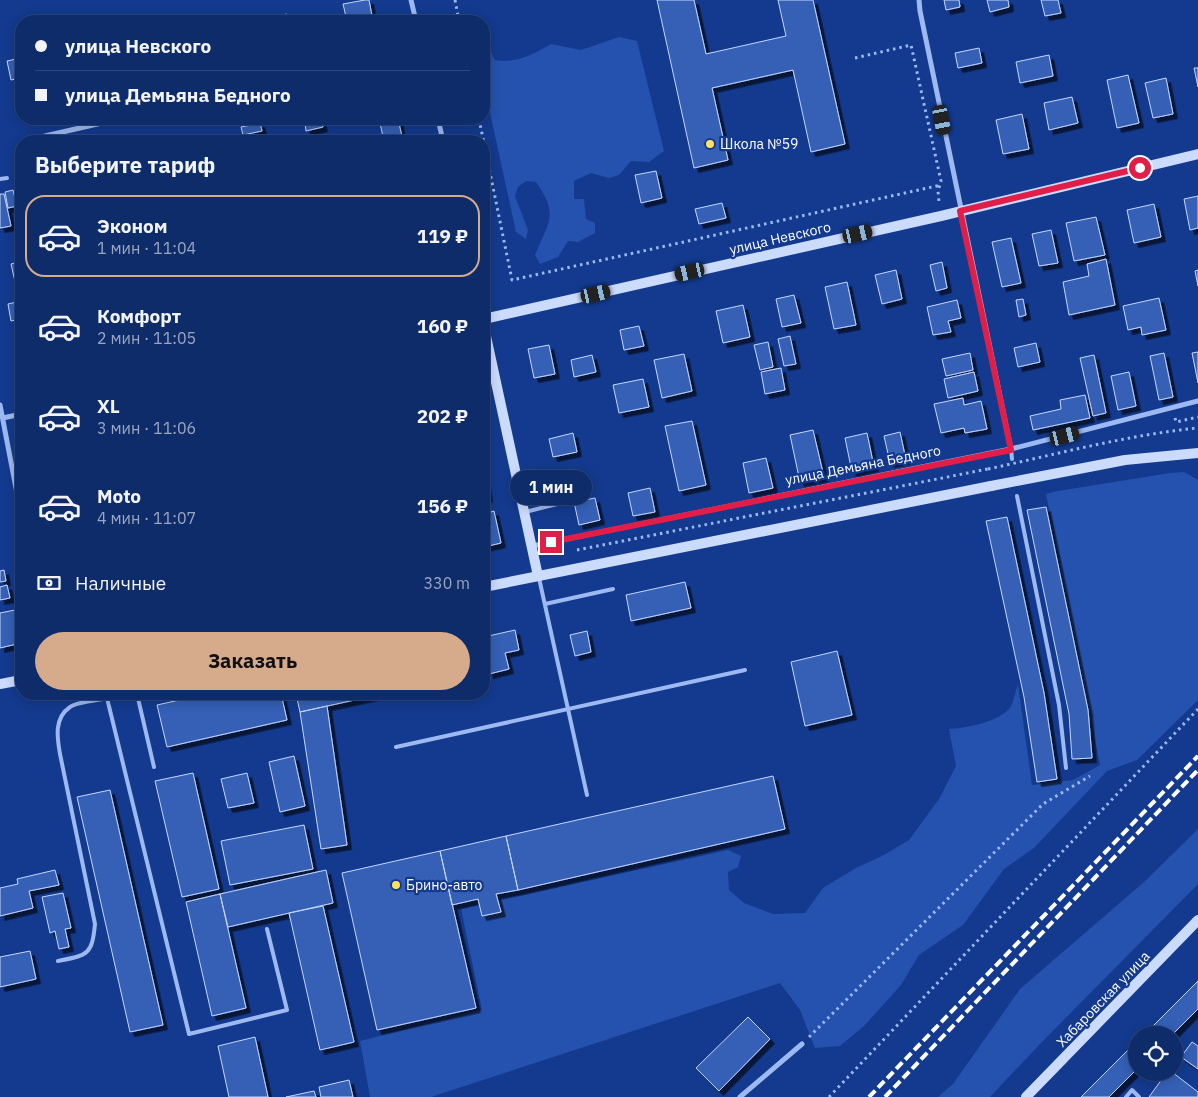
<!DOCTYPE html>
<html lang="ru">
<meta charset="utf-8">
<style>
:root{--surface:#0e2c6a;--page:#173470;--text:#f1f3f6;--muted:#9ba7c1;--line:#2e487e;--accent:#d6ab8b}
body{margin:0;font-family:"IBM Plex Sans",sans-serif;background:var(--page);color:var(--text);height:100vh;display:flex;flex-direction:column;font-size:19px;white-space:nowrap}
*{box-sizing:border-box;margin:0}
p{font-size:16px;color:var(--muted)}
.icon{flex:none;width:28px;height:28px;fill:none;stroke:currentColor;stroke-width:2;stroke-linecap:round;stroke-linejoin:round}
.map{position:relative;flex:1;overflow:hidden}
.side{position:absolute;left:15px;top:135px;width:475px;height:565px;display:flex;flex-direction:column;background:var(--surface);border-radius:20px;box-shadow:0 2px 12px #0003,0 0 0 1px var(--line)}
.side>*{flex:none}
.hud{position:absolute;left:15px;top:15px;width:475px;height:110px;border-radius:20px;box-shadow:0 2px 12px #0003,0 0 0 1px var(--line);display:grid;align-content:center;height:110px;padding:0 20px;background:var(--surface)}
.tools{position:absolute;left:1128px;top:1026px;display:grid;gap:10px}
.tools a{display:grid;place-items:center;width:55px;height:55px;border-radius:50%;background:var(--surface);box-shadow:0 2px 12px #0003,0 0 0 1px var(--line);font-size:25px}
.end{position:absolute;width:22px;height:22px;margin:-11px;border:6px solid #e11d48;background:#fff;box-shadow:0 0 0 2px #fff}
.from{border-radius:50%}
.bubble{position:absolute;height:35px;border-radius:18px;background:var(--surface);box-shadow:0 2px 12px #0003,0 0 0 1px var(--line);font-size:16px;font-weight:800;line-height:35px;text-align:center}
.car{position:absolute;width:15px;height:30px;margin:-15px -8px;border-radius:6px;box-shadow:0 0 4px 1px #0007;background:linear-gradient(#222 24%,#8ab4d8 0 40%,#222 0 76%,#8ab4d8 0 86%,#222 0)}
.hud b{display:flex;align-items:center;gap:18px;height:48px;font-size:19px}
.hud b+b{border-top:1px solid var(--line)}
.hud i{width:12px;height:12px;background:var(--text)}
ul{padding:0;list-style:none}
li{display:flex;align-items:center;gap:15px;height:82px;margin:0 10px 8px;padding:0 10px;border:2px solid transparent;border-radius:20px}
li div{flex:1}
li b{display:block;font-size:19px}
li em{font-style:normal;font-weight:800}
li.on{border-color:var(--accent)}
li>.icon{width:45px;height:45px;stroke-width:1.5}
h2{padding:0 20px;font-size:22px;line-height:60px}
.pay{display:flex;align-items:center;gap:12px;height:55px;padding:0 20px;font-size:19px}
.pay p{margin-inline-start:auto}
.action{display:flex;gap:10px;margin-top:auto;padding:10px 20px}
.action a{flex:1;height:58px;border-radius:30px;background:var(--accent);color:#111;font-size:20px;font-weight:800;line-height:58px;text-align:center}
.map>svg:first-child{display:block}
.green{fill:#2552ae}
.building{fill:#3661b6;stroke:#c4d7fc;filter:url(#shadow)}
.lines{fill:none;stroke-linecap:round;stroke-linejoin:round}
.path{stroke:#9db9f1;stroke-width:3;stroke-dasharray:2.5 4;stroke-linecap:butt}
.service{stroke:#9db9f1;stroke-width:4}
.minor{stroke:#9db9f1;stroke-width:5}
.secondary{stroke:#cbdbfc;stroke-width:10}
.rail{stroke:#fff;stroke-width:4;stroke-dasharray:9 4;stroke-linecap:butt}
.path-bridge{stroke:#9db9f1;stroke-width:3;stroke-dasharray:2.5 4;stroke-linecap:butt}
.secondary-bridge{stroke:#cbdbfc;stroke-width:10}
.route{stroke:#e11d48;stroke-width:6}
.poi-dot{fill:#ffe35d;stroke:#133a8e;stroke-width:2}
.labels{text-anchor:middle;dominant-baseline:central;stroke-width:4.5;stroke-linejoin:round;paint-order:stroke}
.poi-label{font-size:14px;fill:#fff;stroke:#133a8e;text-anchor:start}
.street-label{font-size:14px;fill:#fff;stroke:#133a8e}
</style>
<div class="map">
<svg width="1198" height="1097" viewBox="0 0 1198 1097">
<defs>
<filter id="shadow"><feDropShadow dx="4.5" dy="4.5" stdDeviation="0" flood-color="#0009"/></filter>
</defs>
<rect width="100%" height="100%" fill="#133a8e"/>
<path class="green" d="M 619,37 L 637,41 L 664,151 L 649,162 L 631,161 L 619,175 L 609,178 L 591,173 L 574,181 L 574,199 L 584,199 L 586,219 L 595,223 L 595,233 L 578,242 L 568,241 L 558,257 L 540,264 L 535,255 C 549,221 559,215 536,182 L 526,181 L 518,187 L 515,196 L 528,230 L 526,239 L 516,232 L 484,85 L 484,39 L 495,60 C 515,64 534,54 551,44 L 581,50 Z
M 1184,472 L 1198,480 L 1198,700 L 1137,760 L 1107,771 L 1034,848 L 1004,869 L 963,925 L 919,955 L 901,985 L 864,1026 L 840,1046 L 815,1048 L 800,1010 L 780,983 L 431,1097 L 370,1097 L 360,1041 L 482,1010 L 461,909 L 728,850 L 741,856 L 738,867 L 728,872 L 729,890 L 744,903 L 773,914 L 805,913 L 823,888 L 856,868 L 884,855 L 909,840 L 939,799 L 956,766 L 949,729 C 967,728 998,722 1010,708 C 1014,702 1015,691 1018,685 L 1032,785 L 1073,780 L 1100,765 L 1046,494 L 1058,491 L 1170,473 Z
M 1198,829 L 1198,884 L 1040,1044 L 990,1097 L 938,1097 L 953,1084 L 1020,989 L 1144,882 Z"/>
<path class="building" d="M 365,0 L 369,0 L 373,21 L 347,21 L 343,4 Z
M 657,0 L 694,0 L 706,54 L 786,36 L 778,0 L 813,0 L 845,144 L 811,152 L 793,70 L 712,88 L 728,160 L 694,168 Z
M 944,0 L 959,0 L 960,7 L 946,10 Z
M 987,0 L 1008,0 L 1009,7 L 990,12 Z
M 1041,0 L 1058,0 L 1061,13 L 1045,16 Z
M 287,14 L 289,21 L 272,21 L 271,17 Z
M 305,15 L 306,21 L 291,21 L 291,18 Z
M 979,48 L 982,63 L 958,68 L 955,53 Z
M 1049,55 L 1053,76 L 1020,83 L 1016,62 Z
M 21,58 L 21,78 L 11,80 L 7,61 Z
M 1194,68 L 1198,68 L 1198,87 Z
M 1128,75 L 1139,123 L 1117,128 L 1107,80 Z
M 1166,78 L 1173,114 L 1153,118 L 1145,83 Z
M 1072,97 L 1078,123 L 1049,130 L 1044,103 Z
M 1022,114 L 1029,149 L 1003,154 L 996,120 Z
M 379,119 L 398,119 L 403,141 L 384,141 Z
M 321,120 L 323,127 L 306,131 L 305,124 Z
M 260,123 L 262,131 L 243,135 L 241,127 Z
M 656,171 L 662,198 L 641,203 L 635,175 Z
M 13,190 L 17,206 L 8,208 L 5,192 Z
M 0,194 L 4,194 L 11,226 L 0,228 Z
M 1198,196 L 1198,228 L 1190,230 L 1184,199 Z
M 722,203 L 726,218 L 699,224 L 695,209 Z
M 1154,204 L 1161,237 L 1134,243 L 1127,210 Z
M 1096,217 L 1105,255 L 1074,261 L 1066,223 Z
M 1051,230 L 1058,263 L 1039,266 L 1032,234 Z
M 1011,238 L 1021,283 L 1002,287 L 992,242 Z
M 1106,259 L 1115,305 L 1069,315 L 1063,282 L 1089,276 L 1087,264 Z
M 21,261 L 21,285 L 16,286 L 11,264 Z
M 942,262 L 947,288 L 936,291 L 930,265 Z
M 896,270 L 902,299 L 882,304 L 875,275 Z
M 1198,270 L 1198,286 L 1195,271 Z
M 847,282 L 856,325 L 834,329 L 825,287 Z
M 794,295 L 801,323 L 782,327 L 776,299 Z
M 1159,298 L 1166,330 L 1142,335 L 1141,327 L 1128,330 L 1123,306 Z
M 1023,299 L 1026,315 L 1019,317 L 1016,300 Z
M 957,300 L 961,318 L 948,321 L 951,332 L 933,335 L 927,307 Z
M 21,301 L 21,319 L 11,321 L 8,304 Z
M 743,305 L 750,337 L 723,343 L 716,311 Z
M 639,326 L 644,346 L 624,350 L 620,330 Z
M 790,336 L 796,364 L 784,366 L 778,339 Z
M 768,342 L 773,367 L 760,370 L 754,345 Z
M 1036,343 L 1040,362 L 1018,367 L 1014,348 Z
M 549,345 L 555,374 L 534,378 L 528,349 Z
M 1198,352 L 1198,383 L 1192,353 Z
M 970,353 L 973,370 L 946,376 L 942,359 Z
M 1164,353 L 1173,397 L 1159,400 L 1150,356 Z
M 684,354 L 692,391 L 662,398 L 654,360 Z
M 592,355 L 596,372 L 574,377 L 571,360 Z
M 1094,355 L 1106,413 L 1093,416 L 1080,358 Z
M 781,368 L 785,390 L 765,394 L 761,372 Z
M 974,372 L 978,391 L 948,398 L 944,379 Z
M 1129,372 L 1136,406 L 1118,410 L 1111,376 Z
M 643,379 L 649,407 L 619,413 L 613,385 Z
M 1085,395 L 1090,418 L 1033,430 L 1030,416 L 1061,409 L 1060,400 Z
M 963,398 L 964,405 L 981,401 L 987,429 L 965,433 L 964,428 L 941,433 L 934,404 Z
M 692,421 L 706,485 L 679,491 L 665,426 Z
M 813,430 L 824,477 L 800,482 L 790,435 Z
M 900,432 L 906,460 L 890,463 L 884,436 Z
M 573,433 L 577,452 L 553,457 L 549,439 Z
M 867,433 L 874,467 L 852,472 L 845,438 Z
M 766,458 L 773,488 L 749,493 L 743,463 Z
M 486,485 L 488,497 L 484,498 L 484,486 Z
M 650,488 L 655,512 L 633,516 L 628,493 Z
M 595,498 L 600,520 L 579,525 L 574,502 Z
M 1046,507 L 1088,710 L 1092,758 L 1072,759 L 1069,714 L 1027,510 Z
M 494,511 L 501,543 L 484,547 L 484,514 Z
M 1007,517 L 1044,693 L 1057,779 L 1037,782 L 1024,697 L 986,521 Z
M 4,570 L 6,581 L 0,582 L 0,571 Z
M 685,582 L 691,608 L 631,621 L 626,595 Z
M 7,585 L 10,598 L 0,600 L 0,587 Z
M 15,610 L 21,643 L 0,648 L 0,613 Z
M 515,630 L 519,650 L 505,653 L 509,669 L 489,674 L 484,650 L 484,637 Z
M 587,631 L 591,652 L 575,656 L 570,635 Z
M 837,651 L 852,715 L 805,726 L 791,662 Z
M 206,694 L 281,694 L 287,720 L 167,747 L 157,705 Z
M 296,694 L 382,694 L 300,712 Z
M 327,706 L 347,845 L 321,849 L 300,712 Z
M 294,756 L 305,806 L 280,812 L 269,762 Z
M 193,773 L 219,889 L 182,897 L 155,781 Z
M 247,773 L 254,803 L 228,808 L 221,779 Z
M 773,776 L 785,829 L 518,890 L 506,836 Z
M 110,790 L 163,1025 L 130,1032 L 77,797 Z
M 304,825 L 313,869 L 230,885 L 221,841 Z
M 506,836 L 518,890 L 496,894 L 501,912 L 482,916 L 478,899 L 452,905 L 440,851 Z
M 440,851 L 476,1008 L 377,1030 L 342,873 Z
M 55,870 L 59,885 L 29,891 L 33,908 L 0,916 L 0,888 L 18,884 L 17,879 Z
M 326,870 L 333,903 L 228,927 L 220,894 Z
M 63,893 L 71,928 L 65,929 L 69,947 L 59,949 L 55,931 L 50,933 L 42,897 Z
M 220,894 L 246,1008 L 212,1016 L 186,902 Z
M 323,906 L 354,1042 L 320,1050 L 289,913 Z
M 30,951 L 36,979 L 0,987 L 0,957 Z
M 1198,981 L 1198,1009 L 1172,1035 L 1144,1035 Z
M 748,1017 L 770,1039 L 719,1091 L 696,1068 Z
M 255,1037 L 268,1097 L 229,1097 L 218,1046 Z
M 1136,1042 L 1136,1070 L 1109,1097 L 1081,1097 Z
M 1192,1042 L 1198,1046 L 1198,1069 L 1181,1057 Z
M 1167,1072 L 1172,1072 L 1198,1092 L 1198,1097 L 1149,1097 Z
M 349,1080 L 353,1097 L 321,1097 L 319,1087 Z
M 314,1091 L 316,1097 L 286,1097 Z"/>
<g class="lines">
<path class="path" d="M 455,0 L 459,21
M 855,58 L 911,45 L 941,181 L 938,191 L 939,202
M 479,119 L 512,280 L 941,185
M 1175,418 L 1176,422 L 1198,417
M 577,550 L 988,469
M 809,1037 L 1043,804 L 1090,776
M 829,1097 L 1198,709"/>
<path class="service" d="M 0,179 L 7,178
M 1011,449 L 1012,459
M 1017,496 L 1059,705 L 1066,768
M 525,512 L 557,504
M 539,578 L 587,795
M 545,604 L 613,589
M 106,694 L 189,1034 L 287,1010 L 267,929
M 137,694 L 154,767
M 396,747 L 745,670
M 58,961 C 88,955 92,955 95,924 L 60,754 C 57,737 54,718 70,707 C 76,702 99,700 108,698
M 1126,1097 L 1132,1090 L 1139,1097"/>
<path class="minor" d="M 411,0 L 416,21
M 919,0 L 920,11 L 1011,449
M 438,119 L 443,141
M 45,136 L 119,119
M 0,405 L 21,514
M 3,418 L 21,414
M 532,546 L 1011,449 L 1198,401
M 740,1097 L 802,1044"/>
<path class="secondary" d="M 484,319 L 941,216 L 1198,154
M 484,327 L 538,576
M 484,587 L 991,486
M 0,684 L 21,680
M 1026,1097 L 1198,920"/>
<path class="rail" d="M 869,1097 L 1198,756
M 885,1097 L 1198,770"/>
<path class="path-bridge" d="M 988,469 C 1058,454 1127,435 1198,428"/>
<path class="secondary-bridge" d="M 991,486 L 1125,460 L 1198,453"/>
</g>
<g class="lines">
<path class="route" d="M 551,542 L 1011,450 L 960,211 L 1140,168"/>
</g>
<g class="poi-dot">
<circle cx="710" cy="144" r="5"/>
<circle cx="396" cy="885" r="5"/>
</g>
<g class="labels">
<g class="poi-label">
<text x="720" y="144">Школа №59</text>
<text x="406" y="885">Брино-авто</text>
</g>
<g class="street-label">
<text transform="translate(780 238) rotate(-13)">улица Невского</text>
<text transform="translate(863 465) rotate(-11)">улица Демьяна Бедного</text>
<text transform="translate(1103 999) rotate(-46)">Хабаровская улица</text>
</g>
</g>
</svg>
<div class="tools">
<a><svg class="icon" aria-label="locate" viewBox="0 0 24 24"><circle cx="12" cy="12" r="6"/><path d="M12 2v4M12 18v4M2 12h4M18 12h4"/></svg></a>
</div>
<i class="end from" style="left:1140px;top:168px"></i>
<i class="end" style="left:551px;top:542px"></i>
<div class="bubble" style="left:510px;top:470px;width:82px">1 мин</div>
<i class="car" style="left:942px;top:120px;rotate:169deg"></i>
<i class="car" style="left:858px;top:234px;rotate:77deg"></i>
<i class="car" style="left:690px;top:272px;rotate:257deg"></i>
<i class="car" style="left:596px;top:294px;rotate:77deg"></i>
<i class="car" style="left:1065px;top:436px;rotate:76deg"></i>
<div class="hud">
<b><i class="from"></i>улица Невского</b>
<b><i></i>улица Демьяна Бедного</b>
</div>
<section class="side">
<h2>Выберите тариф</h2>
<ul>
<li class="on"><svg class="icon" aria-label="car" viewBox="0 0 24 24"><path d="M5 17H2v-5l4-1 3-4h7l3 4 3 1v5h-3M9 17h6M6 11h13"/><circle cx="7" cy="17" r="2"/><circle cx="17" cy="17" r="2"/></svg><div><b>Эконом</b><p>1 мин · 11:04</p></div><em>119 ₽</em></li>
<li><svg class="icon" aria-label="car" viewBox="0 0 24 24"><path d="M5 17H2v-5l4-1 3-4h7l3 4 3 1v5h-3M9 17h6M6 11h13"/><circle cx="7" cy="17" r="2"/><circle cx="17" cy="17" r="2"/></svg><div><b>Комфорт</b><p>2 мин · 11:05</p></div><em>160 ₽</em></li>
<li><svg class="icon" aria-label="car" viewBox="0 0 24 24"><path d="M5 17H2v-5l4-1 3-4h7l3 4 3 1v5h-3M9 17h6M6 11h13"/><circle cx="7" cy="17" r="2"/><circle cx="17" cy="17" r="2"/></svg><div><b>XL</b><p>3 мин · 11:06</p></div><em>202 ₽</em></li>
<li><svg class="icon" aria-label="car" viewBox="0 0 24 24"><path d="M5 17H2v-5l4-1 3-4h7l3 4 3 1v5h-3M9 17h6M6 11h13"/><circle cx="7" cy="17" r="2"/><circle cx="17" cy="17" r="2"/></svg><div><b>Moto</b><p>4 мин · 11:07</p></div><em>156 ₽</em></li>
</ul>
<div class="pay"><svg class="icon" aria-label="cash" viewBox="0 0 24 24"><path d="M3 7h18v10H3z"/><circle cx="12" cy="12" r="2"/></svg>Наличные<p>330 m</p></div>
<div class="action"><a>Заказать</a></div>
</section>
</div>
